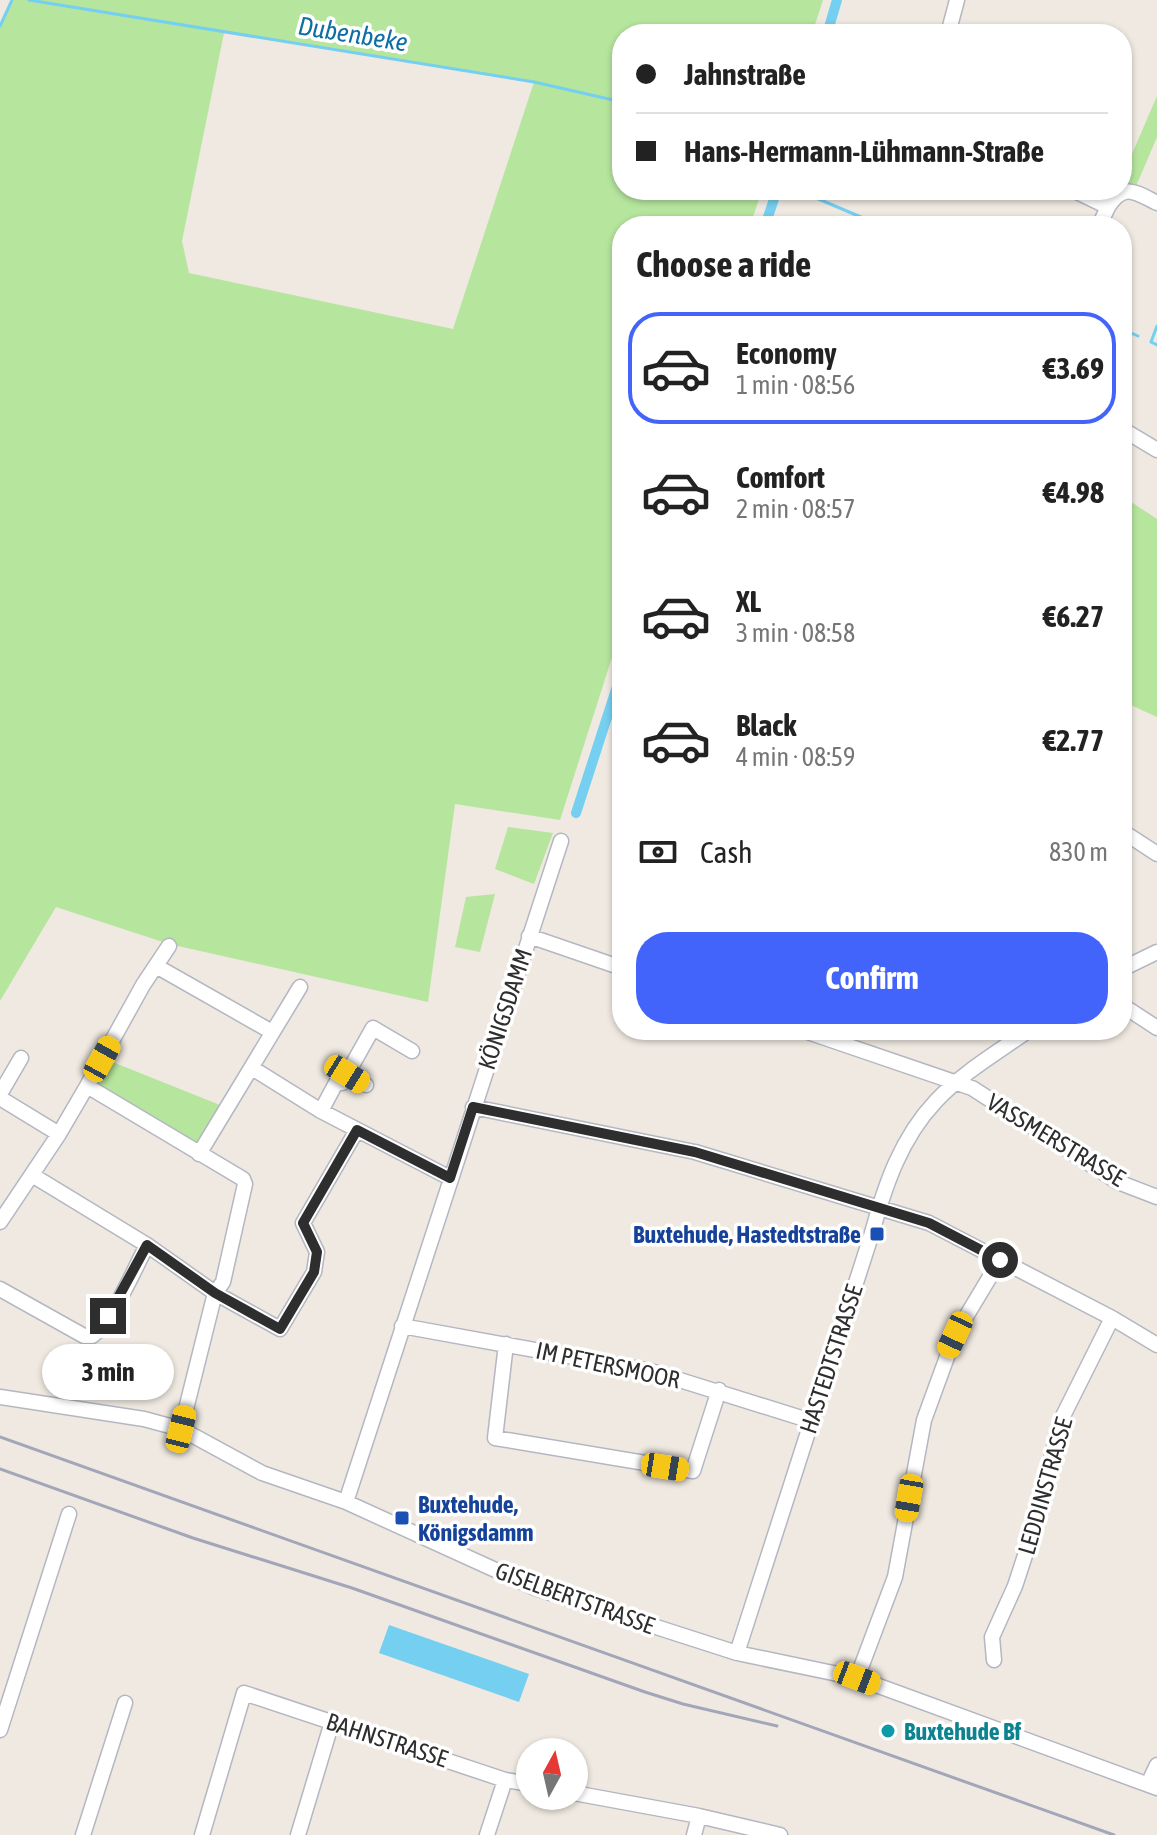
<!DOCTYPE html>
<meta charset="utf-8">
<style>
:root{--surface:#fff;--page:#f6f6f6;--text:#222;--muted:#767676;--line:#e0e0e0;--accent:#4264fb}
body{margin:0;font-family:"Asap Condensed",sans-serif;background:var(--page);color:var(--text);height:100vh;display:flex;flex-direction:column;font-size:30px;white-space:nowrap}
*{box-sizing:border-box;margin:0}
p{font-size:26px;color:var(--muted)}
.icon{flex:none;width:44px;height:44px;fill:none;stroke:currentColor;stroke-width:2;stroke-linecap:round;stroke-linejoin:round}
.map{position:relative;flex:1;overflow:hidden}
.details{position:absolute;left:612px;top:216px;width:520px;height:824px;display:flex;flex-direction:column;background:var(--surface);border-radius:32px;box-shadow:0 2px 6px #0004}
.details>*{flex:none}
.top-card{position:absolute;left:612px;top:24px;width:520px;height:176px;border-radius:32px;box-shadow:0 2px 6px #0004;display:grid;align-content:center;height:176px;padding:0 24px;background:var(--surface)}
.needle{width:52px;rotate:8deg}
.fabs{position:absolute;left:516px;top:1738px;display:grid;gap:16px}
.fabs a{display:grid;place-items:center;width:72px;height:72px;border-radius:50%;background:var(--surface);box-shadow:0 2px 6px #0004;font-size:40px}
.end{position:absolute;width:36px;height:36px;margin:-18px;border:10px solid #2e2e2e;background:#fff;box-shadow:0 0 0 4px #fff}
.from{border-radius:50%}
.bubble{position:absolute;height:56px;border-radius:28px;background:var(--surface);box-shadow:0 2px 6px #0004;font-size:26px;font-weight:700;line-height:56px;text-align:center}
.car{position:absolute;width:24px;height:48px;margin:-24px -12px;border-radius:10px;box-shadow:0 0 6px 2px #0007;background:linear-gradient(#f5c518 24%,#345 0 40%,#f5c518 0 76%,#345 0 86%,#f5c518 0)}
.top-card b{display:flex;align-items:center;gap:28px;height:76px;font-size:30px}
.top-card b+b{border-top:2px solid var(--line)}
.top-card i{width:20px;height:20px;background:var(--text)}
ul{padding:0;list-style:none}
li{display:flex;align-items:center;gap:24px;height:112px;margin:0 16px 12px;padding:0 8px;border:4px solid transparent;border-radius:32px}
li div{flex:1}
li b{display:block;font-size:30px}
li em{font-style:normal;font-weight:700}
li.current{border-color:var(--accent)}
li>.icon{width:72px;height:72px;stroke-width:1.5}
h2{padding:0 24px;font-size:36px;line-height:96px}
.pay{display:flex;align-items:center;gap:20px;height:88px;padding:0 24px;font-size:30px}
.pay p{margin-inline-start:auto}
.button{display:flex;gap:16px;margin-top:auto;padding:16px 24px}
.button a{flex:1;height:92px;border-radius:32px;background:var(--accent);color:#fff;font-size:32px;font-weight:700;line-height:92px;text-align:center}
.map>svg:first-child{display:block}
.green{fill:#b6e59e;fill-rule:evenodd}
.water{fill:#75cff0}
.lines{fill:none;stroke-linecap:round;stroke-linejoin:round}
.stream{stroke:#75cff0;stroke-width:3}
.canal{stroke:#75cff0;stroke-width:10}
.minor-casing{stroke:#b4b7c1;stroke-width:17}
.minor{stroke:#fff;stroke-width:14}
.rail{stroke:#a3a6b8;stroke-width:3}
.route{stroke:#2e2e2e;stroke-width:10}
.transit-dot{fill:#1a4fb4;stroke:#fff;stroke-width:3}
.culture-dot{fill:#0f9aa8;stroke:#fff;stroke-width:3}
.labels{text-anchor:middle;dominant-baseline:central;stroke-width:7;stroke-linejoin:round;paint-order:stroke}
.street-label{font-size:24px;fill:#2e2e2e;stroke:#fff}
.transit-label{font-size:24px;font-weight:bold;fill:#164399;stroke:#fff;text-anchor:end}
.culture-label{font-size:24px;font-weight:bold;fill:#0d838f;stroke:#fff;text-anchor:start}
.water-label{font-size:26px;font-style:italic;fill:#0d6fa3;stroke:#fff}
</style>
<div class="map">
<svg width="1157" height="1835" viewBox="0 0 1157 1835">
<rect width="100%" height="100%" fill="#efe9e1"/>
<path class="green" d="M 12,0 L 823,0 L 812,34 L 622,34 L 622,190 L 762,190 L 750,226 L 622,226 L 622,626 L 560,820 L 455,804 L 428,1002 L 169,944 L 56,907 L 0,1001 L 0,26 ZM 224,33 L 534,82 L 453,329 L 189,273 L 182,241 Z
M 1157,96 L 1157,137 L 1134,191 L 1122,186 L 1122,177 Z
M 1122,496 L 1157,519 L 1157,717 L 1122,701 Z
M 508,827 L 553,833 L 534,884 L 495,869 Z
M 495,894 L 480,952 L 455,947 L 466,897 Z
M 110,1061 L 220,1105 L 196,1145 L 96,1086 Z"/>
<path class="water" d="M 389,1625 L 529,1674 L 519,1702 L 379,1653 Z"/>
<g class="lines">
<path class="stream" d="M 29,0 L 534,82 L 622,102
M 0,26 L 12,0
M 809,195 L 882,226
M 1157,326 L 1151,342 L 1157,345
M 1122,329 L 1138,336"/>
<path class="canal" d="M 827,34 L 837,0
M 765,226 L 777,190
M 576,813 L 622,671"/>
<g class="minor-casing">
<path id="minor" d="M 948,34 L 957,0
M 1073,190 L 1108,207 L 1099,226
M 1108,207 C 1124,182 1135,192 1157,203
M 1122,429 L 1157,450
M 1122,831 L 1157,854
M 529,936 L 622,968
M 156,966 L 272,1032
M 1122,969 L 1157,952
M 1122,1005 L 1157,1028
M 802,1030 L 972,1088 L 1118,1182 L 1157,1197
M 252,1068 L 321,1111 L 450,1178
M 347,1074 L 366,1085
M 87,1086 L 143,985 L 169,946
M 0,1094 L 21,1058
M 0,1098 L 59,1134
M 473,1107 L 695,1152 L 929,1223 L 1112,1318 L 1157,1345
M 321,1111 L 336,1083 L 342,1083 L 373,1028 L 412,1051
M 199,1154 L 300,987
M 32,1175 L 147,1245 L 215,1293 L 280,1329 L 314,1272 L 317,1252 L 303,1223 L 357,1130
M 0,1222 L 59,1134 L 87,1086 L 243,1179 L 245,1184 L 223,1282 L 215,1293 L 181,1429
M 0,1289 L 84,1336 L 92,1336 C 112,1322 135,1268 147,1245
M 402,1326 L 651,1371 L 811,1421
M 506,1344 L 495,1438 L 693,1471 L 719,1390
M 0,1397 L 144,1419 L 181,1429 L 262,1473 L 346,1502 L 535,1588 L 737,1653 L 857,1678 L 1157,1788
M 346,1502 L 561,841
M 737,1653 L 872,1233 C 885,1185 901,1138 936,1101 C 962,1073 998,1052 1029,1030
M 994,1660 L 992,1637 L 1015,1586 L 1032,1534 L 1061,1420 L 1112,1318
M 857,1678 L 895,1577 L 924,1420 L 955,1335 L 1000,1260
M 0,1730 L 69,1514
M 1148,1784 L 1157,1765
M 574,1793 L 699,1816 L 780,1835
M 83,1835 L 125,1703
M 202,1835 L 244,1693 L 505,1780 L 530,1784
M 298,1835 L 332,1722
M 487,1835 L 505,1780
M 694,1835 L 699,1816"/>
</g>
<use href="#minor" class="minor"/>
<path class="rail" d="M 0,1437 L 1114,1835
M 0,1469 L 193,1538 L 352,1588 L 645,1692 L 683,1704 L 777,1726"/>
</g>
<g class="lines">
<path class="route" d="M 108,1316 L 147,1245 L 215,1293 L 280,1329 L 314,1272 L 317,1252 L 303,1223 L 357,1130 L 450,1178 L 473,1107 L 695,1152 L 929,1223 L 1000,1260"/>
</g>
<g class="transit-dot">
<rect x="869" y="1226" width="16" height="16" rx="4"/>
<rect x="394" y="1510" width="16" height="16" rx="4"/>
</g>
<circle class="culture-dot" cx="888" cy="1731" r="8"/>
<g class="labels">
<g class="street-label">
<text transform="translate(505 1009) rotate(-72)">KÖNIGSDAMM</text>
<text transform="translate(1056 1140) rotate(31)">VASSMERSTRASSE</text>
<text transform="translate(831 1359) rotate(-72)">HASTEDTSTRASSE</text>
<text transform="translate(608 1365) rotate(12)">IM PETERSMOOR</text>
<text transform="translate(1045 1486) rotate(-74)">LEDDINSTRASSE</text>
<text transform="translate(575 1598) rotate(20)">GISELBERTSTRASSE</text>
<text transform="translate(387 1740) rotate(18)">BAHNSTRASSE</text>
</g>
<g class="transit-label">
<text x="861" y="1234">Buxtehude, Hastedtstraße</text>
<text x="418" y="1504" text-anchor="start">Buxtehude,<tspan x="418" dy="28">Königsdamm</tspan></text>
</g>
<g class="culture-label">
<text x="904" y="1731">Buxtehude Bf</text>
</g>
<g class="water-label">
<text transform="translate(353 34) rotate(9)">Dubenbeke</text>
</g>
</g>
</svg>
<div class="fabs">
<a><svg class="needle" viewBox="-14 -14 28 28"><path d="M0-13l5 13h-10z" fill="#e53935"/><path d="M0 13l5-13h-10z" fill="#767676"/></svg></a>
</div>
<i class="end from" style="left:1000px;top:1260px"></i>
<i class="end" style="left:108px;top:1316px"></i>
<div class="bubble" style="left:42px;top:1344px;width:132px">3 min</div>
<i class="car" style="left:102px;top:1059px;rotate:29deg"></i>
<i class="car" style="left:347px;top:1074px;rotate:122deg"></i>
<i class="car" style="left:955px;top:1335px;rotate:205deg"></i>
<i class="car" style="left:181px;top:1429px;rotate:14deg"></i>
<i class="car" style="left:665px;top:1467px;rotate:99deg"></i>
<i class="car" style="left:909px;top:1498px;rotate:190deg"></i>
<i class="car" style="left:857px;top:1678px;rotate:111deg"></i>
<div class="top-card">
<b><i class="from"></i>Jahnstraße</b>
<b><i></i>Hans-Hermann-Lühmann-Straße</b>
</div>
<section class="details">
<h2>Choose a ride</h2>
<ul>
<li class="current"><svg class="icon" aria-label="car" viewBox="0 0 24 24"><path d="M5 17H2v-5l4-1 3-4h7l3 4 3 1v5h-3M9 17h6M6 11h13"/><circle cx="7" cy="17" r="2"/><circle cx="17" cy="17" r="2"/></svg><div><b>Economy</b><p>1 min · 08:56</p></div><em>€3.69</em></li>
<li><svg class="icon" aria-label="car" viewBox="0 0 24 24"><path d="M5 17H2v-5l4-1 3-4h7l3 4 3 1v5h-3M9 17h6M6 11h13"/><circle cx="7" cy="17" r="2"/><circle cx="17" cy="17" r="2"/></svg><div><b>Comfort</b><p>2 min · 08:57</p></div><em>€4.98</em></li>
<li><svg class="icon" aria-label="car" viewBox="0 0 24 24"><path d="M5 17H2v-5l4-1 3-4h7l3 4 3 1v5h-3M9 17h6M6 11h13"/><circle cx="7" cy="17" r="2"/><circle cx="17" cy="17" r="2"/></svg><div><b>XL</b><p>3 min · 08:58</p></div><em>€6.27</em></li>
<li><svg class="icon" aria-label="car" viewBox="0 0 24 24"><path d="M5 17H2v-5l4-1 3-4h7l3 4 3 1v5h-3M9 17h6M6 11h13"/><circle cx="7" cy="17" r="2"/><circle cx="17" cy="17" r="2"/></svg><div><b>Black</b><p>4 min · 08:59</p></div><em>€2.77</em></li>
</ul>
<div class="pay"><svg class="icon" aria-label="cash" viewBox="0 0 24 24"><path d="M3 7h18v10H3z"/><circle cx="12" cy="12" r="2"/></svg>Cash<p>830 m</p></div>
<div class="button"><a>Confirm</a></div>
</section>
</div>
